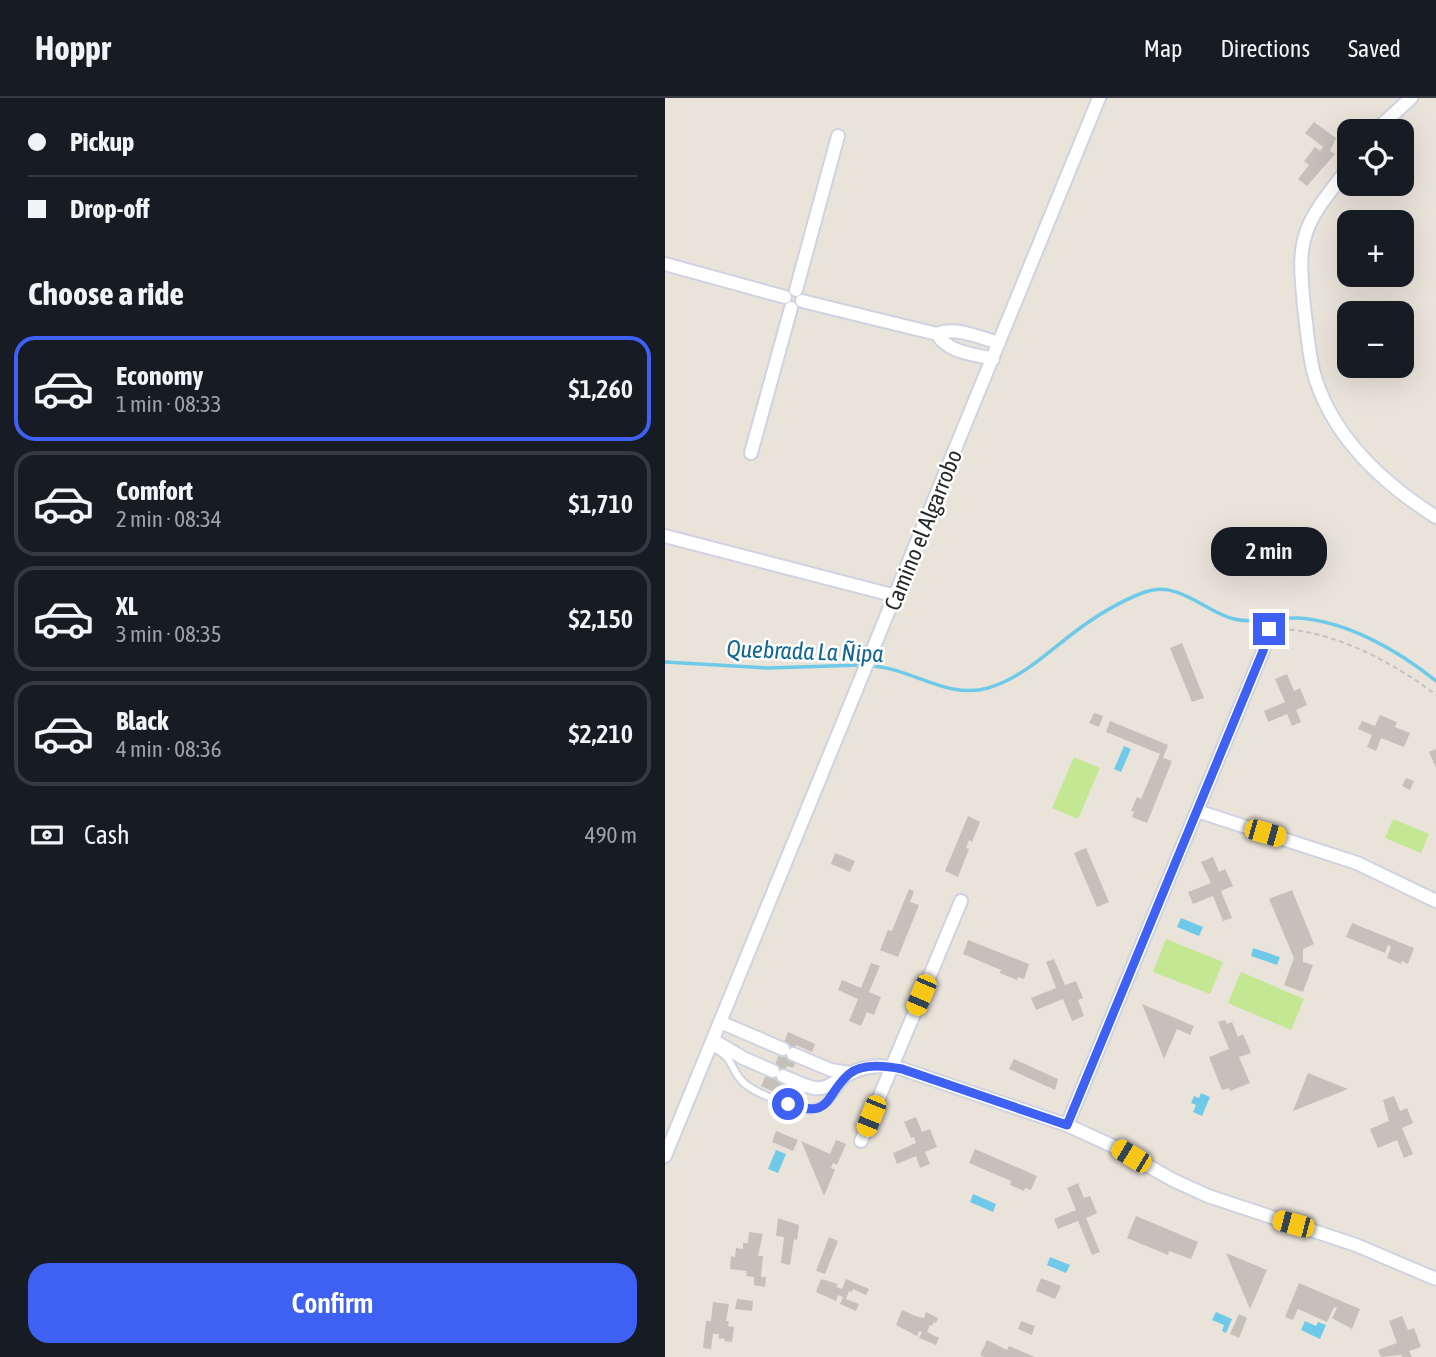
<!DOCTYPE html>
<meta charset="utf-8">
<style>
:root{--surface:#171b24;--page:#242831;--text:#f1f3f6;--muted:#9ea1a6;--line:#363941;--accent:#3e61f3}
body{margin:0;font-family:"Asap Condensed",sans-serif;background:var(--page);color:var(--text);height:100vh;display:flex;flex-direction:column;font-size:26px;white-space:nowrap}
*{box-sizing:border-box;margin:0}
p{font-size:23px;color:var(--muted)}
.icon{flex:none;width:38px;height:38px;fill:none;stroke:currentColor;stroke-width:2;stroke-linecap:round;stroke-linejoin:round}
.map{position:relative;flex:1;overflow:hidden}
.panel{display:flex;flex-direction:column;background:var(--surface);width:665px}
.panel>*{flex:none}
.top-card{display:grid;align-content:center;height:154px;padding:0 28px;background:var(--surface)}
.buttons{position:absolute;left:672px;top:21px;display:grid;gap:14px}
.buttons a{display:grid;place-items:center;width:77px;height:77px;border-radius:14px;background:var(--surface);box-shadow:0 7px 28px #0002;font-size:35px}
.end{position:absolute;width:32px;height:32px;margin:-16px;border:9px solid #3e61f3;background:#fff;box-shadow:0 0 0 4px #fff}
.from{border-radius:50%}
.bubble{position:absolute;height:49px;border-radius:21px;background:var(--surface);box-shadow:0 7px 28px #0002;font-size:23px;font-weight:600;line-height:49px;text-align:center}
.car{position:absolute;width:21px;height:42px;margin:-21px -10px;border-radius:9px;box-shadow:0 0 5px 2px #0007;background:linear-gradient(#f5c518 24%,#345 0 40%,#f5c518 0 76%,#345 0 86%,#f5c518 0)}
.top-card b{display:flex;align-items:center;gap:24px;height:66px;font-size:26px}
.top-card b+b{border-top:2px solid var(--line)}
.top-card i{width:18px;height:18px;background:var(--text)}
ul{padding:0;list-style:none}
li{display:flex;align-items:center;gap:21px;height:105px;margin:0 14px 10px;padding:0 14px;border:4px solid var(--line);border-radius:21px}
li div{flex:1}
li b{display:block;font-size:26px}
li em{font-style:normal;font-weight:600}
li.on{border-color:var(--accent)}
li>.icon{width:63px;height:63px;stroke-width:1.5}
h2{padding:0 28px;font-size:32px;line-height:84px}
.pay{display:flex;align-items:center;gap:18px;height:77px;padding:0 28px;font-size:26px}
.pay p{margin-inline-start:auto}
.button{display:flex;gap:14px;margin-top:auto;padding:14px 28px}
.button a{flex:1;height:80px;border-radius:21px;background:var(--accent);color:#fff;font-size:28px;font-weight:600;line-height:80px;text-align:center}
header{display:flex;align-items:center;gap:42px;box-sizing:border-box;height:98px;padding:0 35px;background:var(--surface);border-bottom:2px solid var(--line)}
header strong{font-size:33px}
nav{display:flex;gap:38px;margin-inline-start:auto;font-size:24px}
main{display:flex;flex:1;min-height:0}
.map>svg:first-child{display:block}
.pitch{fill:#c4e793}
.water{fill:#6fcaea}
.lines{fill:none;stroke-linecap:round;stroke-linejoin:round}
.stream{stroke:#6fcaea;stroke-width:3.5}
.building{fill:#c5c0ba}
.lane-casing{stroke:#cfd3e1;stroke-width:10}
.street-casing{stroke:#cfd3e1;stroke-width:16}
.path{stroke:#c3c3c3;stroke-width:2;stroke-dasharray:5 3.5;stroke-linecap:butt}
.lane{stroke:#fff;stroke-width:6}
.street{stroke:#fff;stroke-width:12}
.route{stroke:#3e61f3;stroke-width:9}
.labels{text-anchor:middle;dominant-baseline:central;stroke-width:5;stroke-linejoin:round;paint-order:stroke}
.street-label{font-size:23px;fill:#282828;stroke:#fff}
.water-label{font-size:24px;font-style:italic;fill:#126792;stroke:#fff}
</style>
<header>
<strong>Hoppr</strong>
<nav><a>Map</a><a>Directions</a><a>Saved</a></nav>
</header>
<main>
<section class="panel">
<div class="top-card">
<b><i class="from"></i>Pickup</b>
<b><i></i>Drop-off</b>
</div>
<h2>Choose a ride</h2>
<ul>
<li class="on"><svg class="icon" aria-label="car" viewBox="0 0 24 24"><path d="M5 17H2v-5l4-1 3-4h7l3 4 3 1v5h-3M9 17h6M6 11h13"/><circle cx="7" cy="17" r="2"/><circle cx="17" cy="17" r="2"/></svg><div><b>Economy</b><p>1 min · 08:33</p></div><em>$1,260</em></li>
<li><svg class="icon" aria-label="car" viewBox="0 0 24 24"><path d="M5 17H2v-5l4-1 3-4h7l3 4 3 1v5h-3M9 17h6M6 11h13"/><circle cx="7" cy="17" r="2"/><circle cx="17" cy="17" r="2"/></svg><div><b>Comfort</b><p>2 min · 08:34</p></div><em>$1,710</em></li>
<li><svg class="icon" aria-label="car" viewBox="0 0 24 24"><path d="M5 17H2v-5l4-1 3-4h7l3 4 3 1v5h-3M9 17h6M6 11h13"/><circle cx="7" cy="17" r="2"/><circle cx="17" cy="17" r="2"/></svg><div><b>XL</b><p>3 min · 08:35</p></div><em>$2,150</em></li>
<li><svg class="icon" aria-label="car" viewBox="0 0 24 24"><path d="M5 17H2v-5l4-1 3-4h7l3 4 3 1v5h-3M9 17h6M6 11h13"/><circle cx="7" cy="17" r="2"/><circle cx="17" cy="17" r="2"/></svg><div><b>Black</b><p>4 min · 08:36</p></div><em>$2,210</em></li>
</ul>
<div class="pay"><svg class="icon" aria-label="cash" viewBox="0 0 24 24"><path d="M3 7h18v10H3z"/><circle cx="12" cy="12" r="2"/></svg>Cash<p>490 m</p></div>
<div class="button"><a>Confirm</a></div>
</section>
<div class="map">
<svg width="771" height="1259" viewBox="0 0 771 1259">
<rect width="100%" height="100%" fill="#eae3da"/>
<path class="pitch" d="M 409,659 L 435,670 L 413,721 L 387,710 Z
M 728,721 L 764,736 L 756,755 L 720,740 Z
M 501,841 L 558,864 L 545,896 L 488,874 Z
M 576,874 L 639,901 L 626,932 L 563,905 Z"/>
<path class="water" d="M 459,648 L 466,651 L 456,674 L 449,671 Z
M 516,820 L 538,829 L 534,838 L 512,829 Z
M 588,850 L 615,859 L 612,867 L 586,858 Z
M 536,995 L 545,999 L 537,1018 L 528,1014 L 531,1007 L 526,1005 L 529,998 L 534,1000 Z
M 111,1052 L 121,1056 L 113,1075 L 103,1071 Z
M 308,1096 L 331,1106 L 328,1114 L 305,1104 Z
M 385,1159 L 405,1167 L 401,1175 L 382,1167 Z
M 551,1214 L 567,1221 L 561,1235 L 557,1233 L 559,1227 L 547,1222 Z
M 640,1223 L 651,1228 L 653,1224 L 661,1227 L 655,1241 L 636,1232 Z"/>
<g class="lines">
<path class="stream" d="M 0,564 L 103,570 L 197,567
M 205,568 C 245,569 282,602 323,590 C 356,580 380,557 407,536 C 428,520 455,503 480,494 C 514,482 540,514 569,521 C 590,526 612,519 633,520 C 682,523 734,553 771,583"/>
</g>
<path class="building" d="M 649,24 L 671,40 L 665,53 L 670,56 L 642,88 L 633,81 L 644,67 L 639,63 L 650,49 L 655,53 L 658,49 L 640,35 Z
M 517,545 L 539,600 L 527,604 L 505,550 Z
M 622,576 L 629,593 L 635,590 L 642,607 L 631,612 L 636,624 L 627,628 L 622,616 L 603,624 L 599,613 L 620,604 L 610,581 Z
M 429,615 L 438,618 L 434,629 L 424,625 Z
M 715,617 L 732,624 L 730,629 L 745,635 L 739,649 L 716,640 L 711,653 L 702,649 L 707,637 L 693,631 L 697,623 L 710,628 Z
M 445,623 L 503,647 L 498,660 L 507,663 L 482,725 L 467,719 L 469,714 L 466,713 L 472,699 L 476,701 L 495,656 L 441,634 Z
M 771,651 L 771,670 L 764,654 Z
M 741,680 L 749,683 L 745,692 L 737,688 Z
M 303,718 L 315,724 L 307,744 L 304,742 L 301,750 L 304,751 L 293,779 L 280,773 Z
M 421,750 L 444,804 L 432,809 L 409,755 Z
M 170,755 L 190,763 L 185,774 L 166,766 Z
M 548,759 L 554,774 L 560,771 L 568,788 L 556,793 L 567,820 L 558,823 L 548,798 L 528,806 L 523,794 L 546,785 L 536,764 Z
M 244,791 L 249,793 L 245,804 L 254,807 L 233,859 L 215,852 L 223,832 L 227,833 Z
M 627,792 L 649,846 L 638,851 L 638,864 L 648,867 L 638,894 L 619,887 L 629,860 L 604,801 Z
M 687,825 L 749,850 L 743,866 L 737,863 L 736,866 L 722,860 L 726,849 L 723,847 L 720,855 L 681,839 Z
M 303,842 L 364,866 L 359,881 L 353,879 L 352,882 L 335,875 L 336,872 L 298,856 Z
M 389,861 L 400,887 L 411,883 L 418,900 L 413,902 L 419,918 L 407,923 L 398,901 L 371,912 L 366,900 L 391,890 L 381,864 Z
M 206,865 L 215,868 L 204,894 L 216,899 L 209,917 L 202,914 L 196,928 L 184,923 L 193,901 L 173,892 L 177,882 L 196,890 Z
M 477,906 L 529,928 L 525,937 L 512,931 L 499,961 Z
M 560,922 L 562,926 L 567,924 L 573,939 L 578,936 L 586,955 L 574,959 L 585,985 L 565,993 L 564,990 L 557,992 L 544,959 L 564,951 L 553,924 Z
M 123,934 L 150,946 L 147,954 L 131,947 L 126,961 L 131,963 L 128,970 L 122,968 L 117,981 L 124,984 L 123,988 L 134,993 L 130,1003 L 96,988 L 102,975 L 106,977 Z
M 349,961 L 393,981 L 390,992 L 344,971 Z
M 643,975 L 683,991 L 628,1013 Z
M 729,998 L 735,1013 L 742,1010 L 748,1025 L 737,1030 L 748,1056 L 739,1060 L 732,1042 L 713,1050 L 705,1031 L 724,1023 L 718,1002 Z
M 251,1019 L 257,1034 L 265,1031 L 272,1049 L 260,1054 L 265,1066 L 255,1070 L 251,1058 L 232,1066 L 228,1055 L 251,1045 L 249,1039 L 246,1040 L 239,1024 Z
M 111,1033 L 133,1042 L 128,1053 L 107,1044 Z
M 171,1042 L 181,1046 L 172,1067 L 168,1065 L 166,1070 L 170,1072 L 159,1098 L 136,1043 L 165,1056 Z
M 310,1051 L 372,1078 L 366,1092 L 360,1090 L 359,1093 L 345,1087 L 346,1083 L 304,1065 Z
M 413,1085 L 419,1100 L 425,1098 L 432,1115 L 421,1120 L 435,1154 L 427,1157 L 413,1123 L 393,1131 L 389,1121 L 411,1112 L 402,1090 Z
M 471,1118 L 533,1144 L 526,1161 L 504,1153 L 503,1157 L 462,1140 Z
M 113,1120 L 134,1127 L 132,1142 L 129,1141 L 125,1167 L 116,1165 L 119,1139 L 111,1138 Z
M 84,1134 L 98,1136 L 93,1158 L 98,1158 L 96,1179 L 101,1179 L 100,1189 L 89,1187 L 89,1179 L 81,1178 L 82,1173 L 65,1171 L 66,1158 L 70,1159 L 71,1150 L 78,1151 L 78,1145 L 83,1145 Z
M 164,1139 L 173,1143 L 160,1176 L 151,1173 Z
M 561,1155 L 602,1172 L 585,1211 Z
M 376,1180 L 396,1188 L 390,1201 L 371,1193 Z
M 156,1181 L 173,1186 L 171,1189 L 177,1191 L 181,1181 L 204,1191 L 201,1197 L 188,1191 L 187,1194 L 184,1193 L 181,1201 L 194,1206 L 191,1213 L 175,1206 L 178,1199 L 173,1197 L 171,1203 L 151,1194 Z
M 634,1185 L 695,1211 L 687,1231 L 667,1220 L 672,1210 L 669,1209 L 662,1224 L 633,1211 L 628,1222 L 620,1219 Z
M 72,1201 L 88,1203 L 87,1213 L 70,1211 Z
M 48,1204 L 64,1206 L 61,1223 L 64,1223 L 63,1228 L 69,1229 L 67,1244 L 59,1243 L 60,1241 L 53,1240 L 54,1236 L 48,1236 L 46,1251 L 38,1250 L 41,1223 L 46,1223 Z
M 237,1212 L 253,1219 L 259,1220 L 261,1214 L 273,1220 L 271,1225 L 269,1224 L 267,1228 L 265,1227 L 262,1234 L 274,1240 L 271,1247 L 254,1240 L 257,1234 L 254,1233 L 252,1238 L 231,1227 Z
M 574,1216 L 582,1220 L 574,1240 L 565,1236 Z
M 737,1218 L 743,1232 L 749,1230 L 756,1249 L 744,1253 L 747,1259 L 737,1259 L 736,1257 L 716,1259 L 713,1252 L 732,1245 L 724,1223 Z
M 356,1223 L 370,1228 L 367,1237 L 353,1231 Z
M 322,1242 L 342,1252 L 344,1248 L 370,1259 L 319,1259 L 315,1257 Z"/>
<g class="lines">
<g class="lane-casing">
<path id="lane" d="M 45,949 C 70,958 64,971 79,985 C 92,997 125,1007 142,1012 C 160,1011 169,996 179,983"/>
</g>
<g class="street-casing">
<path id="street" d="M 710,33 L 746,0
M 684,68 C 670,89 649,110 641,135 C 633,158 637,184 639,209 C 642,230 643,251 648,272 C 665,337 716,384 771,419
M 0,166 L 120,199
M 131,192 L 173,38
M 137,203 L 272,236 C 291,228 315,240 334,245
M 272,236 C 283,255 309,256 328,261
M 86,355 L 126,210
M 0,438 L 231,498
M 532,713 L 692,765 L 771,803
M 55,924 L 118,951
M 48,942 L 78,960 L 108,973
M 128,956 L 166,972 L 185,975
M 118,978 C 128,982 139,988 149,990 C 163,992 172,982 184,976 C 200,967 220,967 237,971 L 402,1027 L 450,1049 L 508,1082 L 543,1098 L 691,1147 L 771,1181
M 402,1027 L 598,553 L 604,532
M 196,1043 L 296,803
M 0,1058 L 434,0"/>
</g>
<path class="path" d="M 616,531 C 669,533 730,565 771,597"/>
<use href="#lane" class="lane"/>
<use href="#street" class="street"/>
</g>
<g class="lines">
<path class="route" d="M 123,1006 C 168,1021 158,999 184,976 C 197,965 222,968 237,971 L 402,1027 L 598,553 L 604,531"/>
</g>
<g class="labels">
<g class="street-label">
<text transform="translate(258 432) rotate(-68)">Camino el Algarrobo</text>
</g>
<g class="water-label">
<text transform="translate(140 553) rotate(2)">Quebrada La Ñipa</text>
</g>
</g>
</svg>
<div class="buttons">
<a><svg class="icon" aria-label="locate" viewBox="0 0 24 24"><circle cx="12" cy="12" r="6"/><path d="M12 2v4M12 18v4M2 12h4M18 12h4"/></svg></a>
<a>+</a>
<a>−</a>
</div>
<i class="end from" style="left:123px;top:1006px"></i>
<i class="end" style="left:604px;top:531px"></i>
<div class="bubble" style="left:546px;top:429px;width:116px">2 min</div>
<i class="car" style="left:600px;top:735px;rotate:106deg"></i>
<i class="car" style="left:256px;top:897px;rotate:203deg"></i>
<i class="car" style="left:206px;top:1018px;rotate:202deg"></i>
<i class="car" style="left:466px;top:1058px;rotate:301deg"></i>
<i class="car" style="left:628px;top:1126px;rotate:285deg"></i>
</div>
</main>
